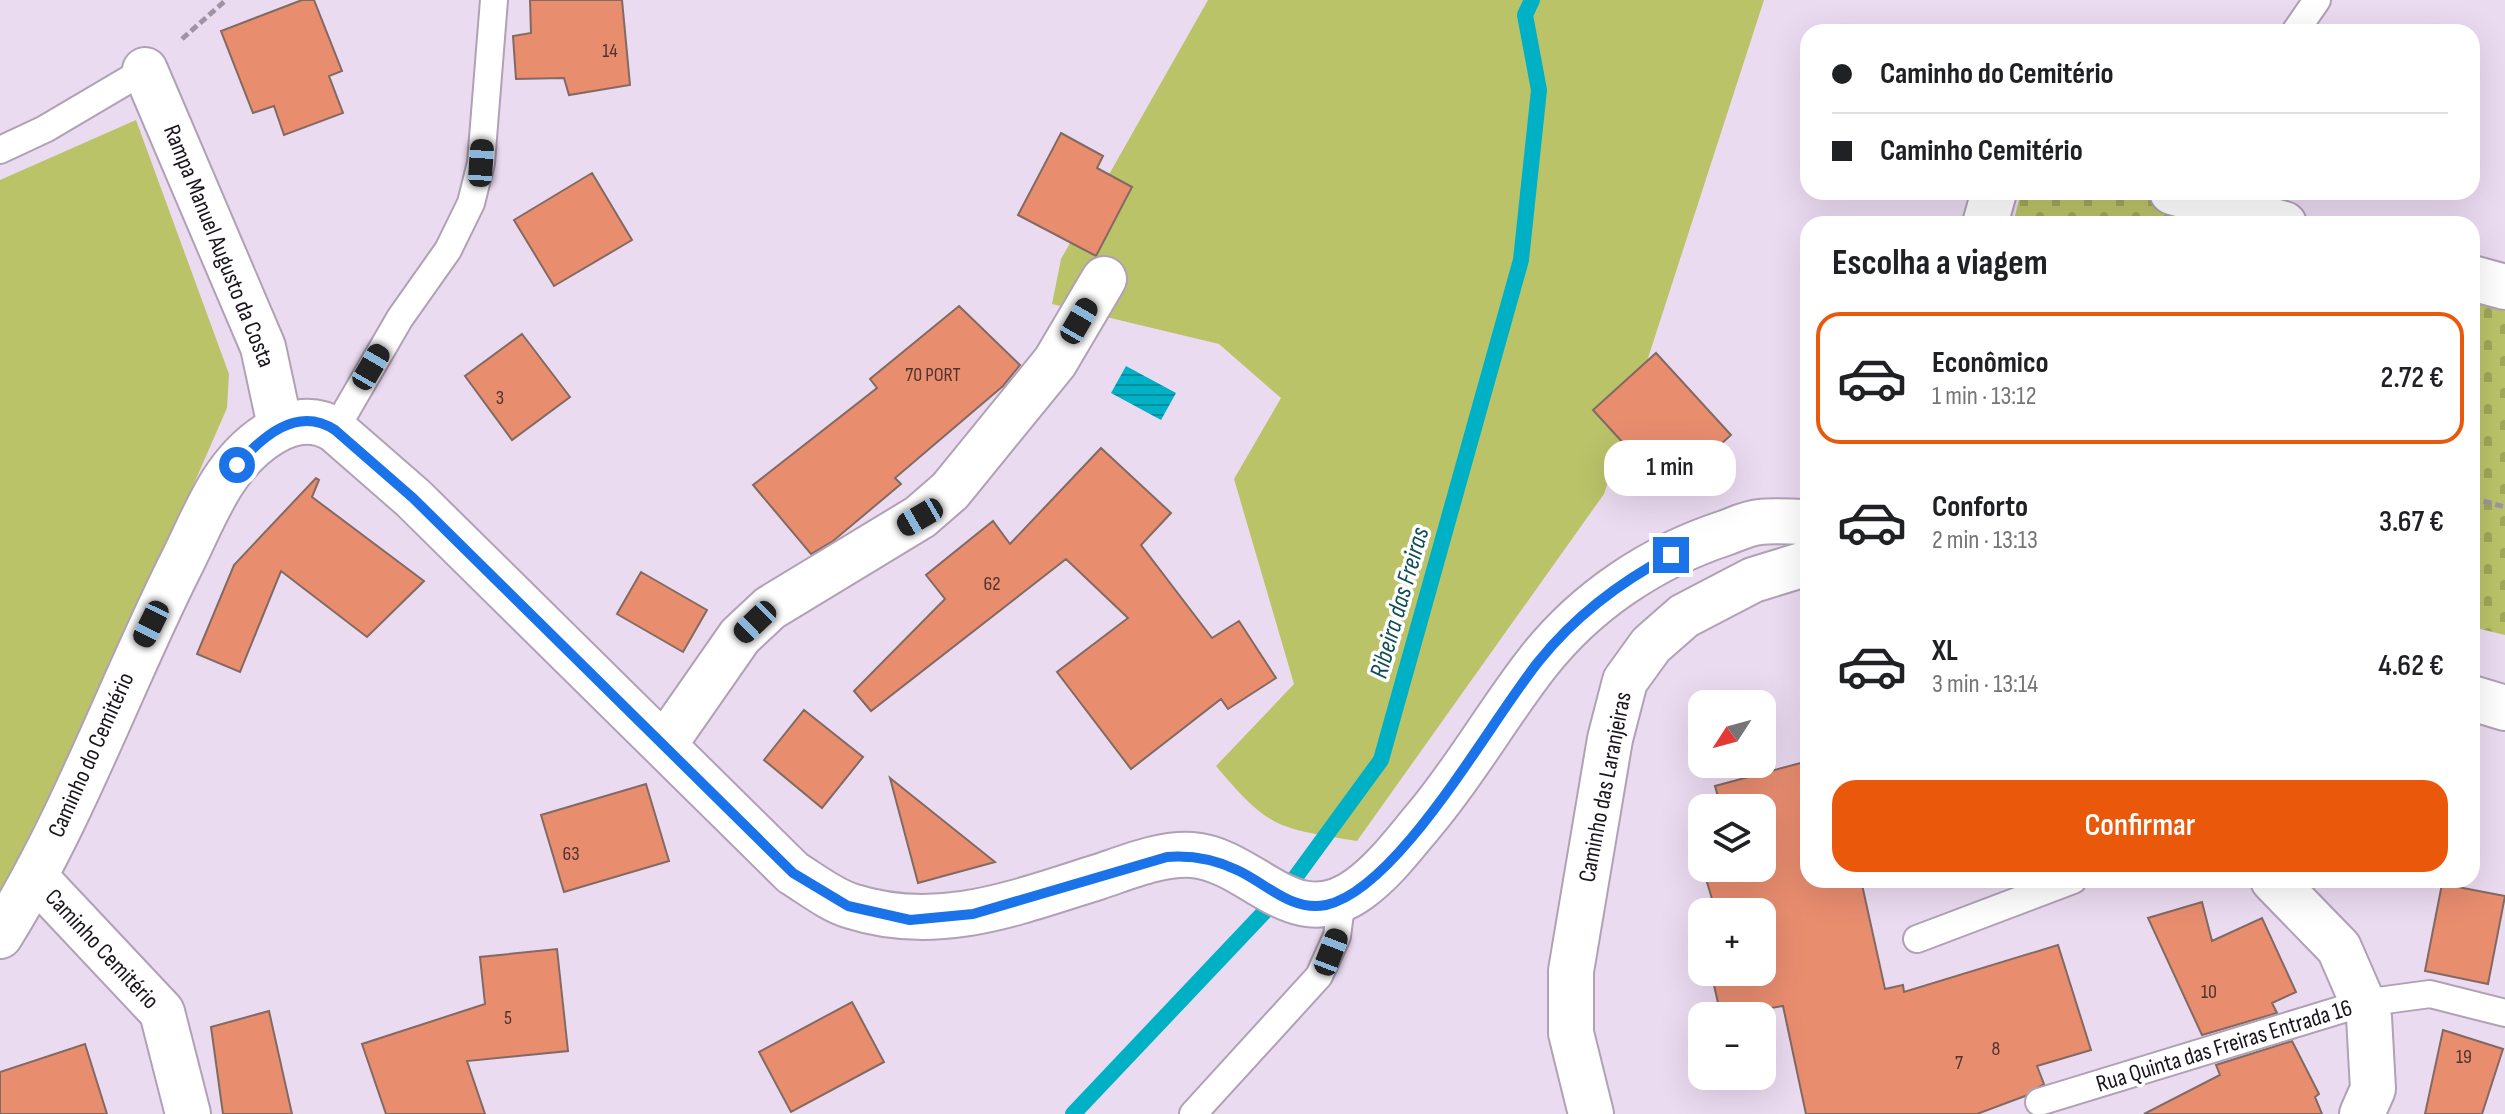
<!DOCTYPE html>
<html lang="pt">
<meta charset="utf-8">
<style>
:root{--surface:#fff;--page:#f2f2f2;--text:#202124;--muted:#757577;--line:#e0e0e0;--accent:#ea580c}
body{margin:0;font-family:"Sofia Sans Condensed",sans-serif;background:var(--page);color:var(--text);height:100vh;display:flex;flex-direction:column;font-size:30px;white-space:nowrap}
*{box-sizing:border-box;margin:0}
p{font-size:26px;color:var(--muted)}
.icon{flex:none;width:44px;height:44px;fill:none;stroke:currentColor;stroke-width:2;stroke-linecap:round;stroke-linejoin:round}
.map{position:relative;flex:1;overflow:hidden}
.sheet{position:absolute;left:1800px;top:216px;width:680px;height:672px;display:flex;flex-direction:column;background:var(--surface);border-radius:24px;box-shadow:0 8px 32px #0002}
.sheet>*{flex:none}
.guide{position:absolute;left:1800px;top:24px;width:680px;height:176px;border-radius:24px;box-shadow:0 8px 32px #0002;display:grid;align-content:center;height:176px;padding:0 32px;background:var(--surface)}
.needle{width:52px;rotate:234deg}
.buttons{position:absolute;left:1688px;top:690px;display:grid;gap:16px}
.buttons a{display:grid;place-items:center;width:88px;height:88px;border-radius:16px;background:var(--surface);box-shadow:0 8px 32px #0002;font-size:40px}
.end{position:absolute;width:36px;height:36px;margin:-18px;border:10px solid #1a73e8;background:#fff;box-shadow:0 0 0 4px #fff}
.from{border-radius:50%}
.bubble{position:absolute;height:56px;border-radius:24px;background:var(--surface);box-shadow:0 8px 32px #0002;font-size:26px;font-weight:600;line-height:56px;text-align:center}
.car{position:absolute;width:24px;height:48px;margin:-24px -12px;border-radius:10px;box-shadow:0 0 6px 2px #0007;background:linear-gradient(#222 24%,#8ab4d8 0 40%,#222 0 76%,#8ab4d8 0 86%,#222 0)}
.guide b{display:flex;align-items:center;gap:28px;height:76px;font-size:30px}
.guide b+b{border-top:2px solid var(--line)}
.guide i{width:20px;height:20px;background:var(--text)}
ul{padding:0;list-style:none}
li{display:flex;align-items:center;gap:24px;height:132px;margin:0 16px 12px;padding:0 16px;border:4px solid transparent;border-radius:24px}
li div{flex:1}
li b{display:block;font-size:30px}
li em{font-style:normal;font-weight:600}
li.current{border-color:var(--accent)}
li>.icon{width:72px;height:72px;stroke-width:1.5}
h2{padding:0 32px;font-size:36px;line-height:96px}
.primary-button{display:flex;gap:16px;margin-top:auto;padding:16px 32px}
.primary-button a{flex:1;height:92px;border-radius:24px;background:var(--accent);color:#fff;font-size:32px;font-weight:600;line-height:92px;text-align:center}
.map>svg:first-child{display:block}
.grass{fill:#bbc369}
.cemetery{fill:url(#cemetery-stones)}
.water{fill:url(#water-rules)}
.lines{fill:none;stroke-linecap:round;stroke-linejoin:round}
.stream{stroke:#00b1c6;stroke-width:16}
.building{fill:#e98d6f;stroke:#826a62;stroke-width:2}
.service-casing{stroke:#b0a1b5;stroke-width:30}
.minor-casing{stroke:#b0a1b5;stroke-width:48}
.path{stroke:#9f93a4;stroke-width:5;stroke-dasharray:8 4;stroke-linecap:butt}
.service{stroke:#fff;stroke-width:26}
.minor{stroke:#fff;stroke-width:44}
.route{stroke:#1a73e8;stroke-width:10}
.labels{text-anchor:middle;dominant-baseline:central;stroke-width:7;stroke-linejoin:round;paint-order:stroke}
.number-label{font-size:20px;fill:#4e3331}
.street-label{font-size:24px;fill:#1a151c;stroke:#fff}
.water-label{font-size:26px;font-style:italic;fill:#124e57;stroke:#fff}
</style>
<div class="map">
<svg width="2505" height="1114" viewBox="0 0 2505 1114">
<defs>
<pattern id="cemetery-stones" width="16" height="16" patternUnits="userSpaceOnUse" patternTransform="scale(2)"><rect width="16" height="16" fill="#bbc369"/><path d="M2 7V4a2 2 0 0 1 4 0v3zM10 15v-3a2 2 0 0 1 4 0v3z" fill="#a0a75a"/></pattern>
<pattern id="water-rules" width="6" height="5" patternUnits="userSpaceOnUse" patternTransform="scale(2)"><rect width="6" height="5" fill="#00b1c6"/><path d="M0 2.5h6" fill="none" stroke="#028fa0"/></pattern>
</defs>
<rect width="100%" height="100%" fill="#ebdbf1"/>
<path class="grass" d="M 1208,0 L 1764,0 L 1604,494 L 1357,841 C 1277,828 1269,829 1216,766 L 1294,684 L 1234,479 L 1281,398 L 1219,344 L 1052,304 L 1061,259 Z
M 136,120 L 229,374 L 227,408 L 33,852 L 0,908 L 0,180 Z"/>
<path class="cemetery" d="M 2021,192 L 2142,192 L 2251,224 L 2013,224 Z
M 2472,289 L 2505,299 L 2505,635 L 2472,627 Z"/>
<path class="water" d="M 1126,366 L 1176,393 L 1161,420 L 1111,393 Z"/>
<g class="lines">
<path class="stream" d="M 1073,1114 L 1289,886 L 1381,760 L 1521,260 L 1539,90 L 1525,15 L 1532,0"/>
</g>
<path class="building" d="M 302,0 L 314,0 L 342,71 L 329,76 L 343,113 L 284,135 L 274,106 L 253,113 L 221,31 Z
M 530,0 L 622,0 L 630,85 L 569,95 L 564,78 L 516,79 L 513,36 L 531,33 Z
M 1061,133 L 1103,156 L 1097,168 L 1132,187 L 1096,256 L 1018,215 Z
M 592,173 L 632,240 L 554,286 L 514,220 Z
M 959,306 L 1020,365 L 1003,386 L 895,478 L 901,484 L 833,541 L 811,554 L 753,485 L 877,388 L 870,379 Z
M 522,334 L 570,397 L 512,440 L 465,376 Z
M 1656,353 L 1731,435 L 1668,492 L 1593,410 Z
M 1101,448 L 1171,513 L 1141,545 L 1212,638 L 1239,621 L 1276,678 L 1228,709 L 1221,699 L 1131,769 L 1057,672 L 1128,618 L 1066,559 L 871,711 L 854,691 L 945,599 L 926,575 L 993,521 L 1010,544 Z
M 316,478 L 319,480 L 312,497 L 424,581 L 367,637 L 281,571 L 240,672 L 197,654 L 234,565 Z
M 641,572 L 707,610 L 683,652 L 617,614 Z
M 804,710 L 863,757 L 822,808 L 764,760 Z
M 1808,761 L 1808,880 L 1861,880 L 1885,989 L 1903,985 L 1904,992 L 2058,945 L 2091,1050 L 2037,1066 L 2044,1084 L 2025,1096 L 1977,1114 L 1806,1114 L 1783,1006 L 1721,1016 L 1711,972 L 1762,972 L 1762,912 L 1716,912 L 1703,869 L 1762,868 L 1762,808 L 1721,808 L 1715,786 Z
M 890,778 L 995,862 L 918,883 Z
M 646,784 L 669,861 L 564,892 L 541,815 Z
M 2442,884 L 2505,896 L 2488,984 L 2425,971 Z
M 2202,902 L 2212,941 L 2262,918 L 2296,992 L 2272,1003 L 2277,1013 L 2202,1035 L 2148,918 Z
M 557,949 L 568,1051 L 467,1061 L 485,1114 L 386,1114 L 362,1044 L 485,1004 L 480,957 Z
M 852,1002 L 884,1062 L 791,1112 L 759,1052 Z
M 269,1011 L 292,1114 L 223,1114 L 211,1027 Z
M 2443,1030 L 2503,1049 L 2482,1114 L 2425,1114 Z
M 2292,1041 L 2319,1094 L 2315,1097 L 2322,1114 L 2144,1114 L 2220,1075 L 2216,1065 Z
M 85,1044 L 107,1114 L 0,1114 L 0,1072 Z"/>
<g class="lines">
<g class="service-casing">
<path id="service" d="M 2295,32 L 2317,0
M 0,150 L 45,129 L 145,70
M 335,430 L 400,318 L 448,250 L 471,203 L 481,163 L 494,0
M 1917,939 L 2073,880
M 2039,1102 L 2363,1003 L 2430,994 L 2505,1013
M 1193,1114 L 1319,976 L 1337,936 L 1342,898"/>
</g>
<g class="minor-casing">
<path id="minor" d="M 145,70 L 263,347 L 280,426
M 2172,192 L 2284,224
M 1985,224 L 1994,192
M 2472,278 L 2505,287
M 2472,698 L 2505,708
M 664,745 L 740,636 L 770,608 L 920,517 L 950,491 L 1055,362 L 1104,279
M 36,878 L 162,1012 L 188,1114
M 2273,880 L 2339,948 L 2369,1017 L 2373,1089 L 2362,1114
M 0,936 C 72,821 118,691 178,570 C 193,541 205,510 222,483 C 245,447 293,403 335,430 L 413,498 L 793,873 C 811,884 831,900 851,906 C 938,934 1015,903 1098,877 C 1128,867 1161,853 1192,855 C 1254,860 1293,937 1359,889 C 1385,870 1404,844 1425,819 C 1467,769 1498,713 1538,662 C 1586,601 1652,557 1725,533 C 1736,529 1748,523 1760,522 C 1775,520 1792,522 1808,522
M 1591,1114 L 1571,1033 L 1571,971 L 1610,739 L 1625,681 L 1651,645 L 1684,616 L 1753,580 L 1808,563"/>
</g>
<path class="path" d="M 182,39 L 226,0
M 2472,498 L 2505,507"/>
<use href="#service" class="service"/>
<use href="#minor" class="minor"/>
</g>
<g class="lines">
<path class="route" d="M 237,465 C 262,437 297,405 335,430 L 413,498 L 793,873 L 848,906 L 910,920 L 973,914 L 1167,857 C 1193,855 1214,859 1237,870 C 1266,883 1291,912 1326,905 C 1399,889 1491,720 1539,661 C 1575,616 1620,582 1671,555"/>
</g>
<g class="labels">
<g class="number-label">
<text x="610" y="51">14</text>
<text x="933" y="375">70 PORT</text>
<text x="500" y="398">3</text>
<text x="992" y="584">62</text>
<text x="571" y="854">63</text>
<text x="2209" y="992">10</text>
<text x="508" y="1018">5</text>
<text x="1996" y="1049">8</text>
<text x="2464" y="1057">19</text>
<text x="1959" y="1063">7</text>
</g>
<g class="street-label">
<text transform="translate(219 246) rotate(68)">Rampa Manuel Augusto da Costa</text>
<text transform="translate(91 755) rotate(-66)">Caminho do Cemitério</text>
<text transform="translate(1605 787) rotate(-79)">Caminho das Laranjeiras</text>
<text transform="translate(102 949) rotate(47)">Caminho Cemitério</text>
<text transform="translate(2224 1046) rotate(-17)">Rua Quinta das Freiras Entrada 16</text>
</g>
<g class="water-label">
<text transform="translate(1400 603) rotate(-74)">Ribeira das Freiras</text>
</g>
</g>
</svg>
<div class="buttons">
<a><svg class="needle" viewBox="-14 -14 28 28"><path d="M0-13l5 13h-10z" fill="#e53935"/><path d="M0 13l5-13h-10z" fill="#757577"/></svg></a>
<a><svg class="icon" aria-label="layers" viewBox="0 0 24 24"><path d="M12 4l9 5-9 5-9-5zM3 14l9 5 9-5"/></svg></a>
<a>+</a>
<a>−</a>
</div>
<i class="end from" style="left:237px;top:465px"></i>
<i class="end" style="left:1671px;top:555px"></i>
<div class="bubble" style="left:1604px;top:440px;width:132px">1 min</div>
<i class="car" style="left:481px;top:163px;rotate:4deg"></i>
<i class="car" style="left:1079px;top:321px;rotate:30deg"></i>
<i class="car" style="left:371px;top:367px;rotate:30deg"></i>
<i class="car" style="left:920px;top:517px;rotate:240deg"></i>
<i class="car" style="left:755px;top:622px;rotate:226deg"></i>
<i class="car" style="left:151px;top:624px;rotate:206deg"></i>
<i class="car" style="left:1331px;top:952px;rotate:21deg"></i>
<div class="guide">
<b><i class="from"></i>Caminho do Cemitério</b>
<b><i></i>Caminho Cemitério</b>
</div>
<section class="sheet">
<h2>Escolha a viagem</h2>
<ul>
<li class="current"><svg class="icon" aria-label="car" viewBox="0 0 24 24"><path d="M5 17H2v-5l4-1 3-4h7l3 4 3 1v5h-3M9 17h6M6 11h13"/><circle cx="7" cy="17" r="2"/><circle cx="17" cy="17" r="2"/></svg><div><b>Econômico</b><p>1 min · 13:12</p></div><em>2.72 €</em></li>
<li><svg class="icon" aria-label="car" viewBox="0 0 24 24"><path d="M5 17H2v-5l4-1 3-4h7l3 4 3 1v5h-3M9 17h6M6 11h13"/><circle cx="7" cy="17" r="2"/><circle cx="17" cy="17" r="2"/></svg><div><b>Conforto</b><p>2 min · 13:13</p></div><em>3.67 €</em></li>
<li><svg class="icon" aria-label="car" viewBox="0 0 24 24"><path d="M5 17H2v-5l4-1 3-4h7l3 4 3 1v5h-3M9 17h6M6 11h13"/><circle cx="7" cy="17" r="2"/><circle cx="17" cy="17" r="2"/></svg><div><b>XL</b><p>3 min · 13:14</p></div><em>4.62 €</em></li>
</ul>
<div class="primary-button"><a>Confirmar</a></div>
</section>
</div>
